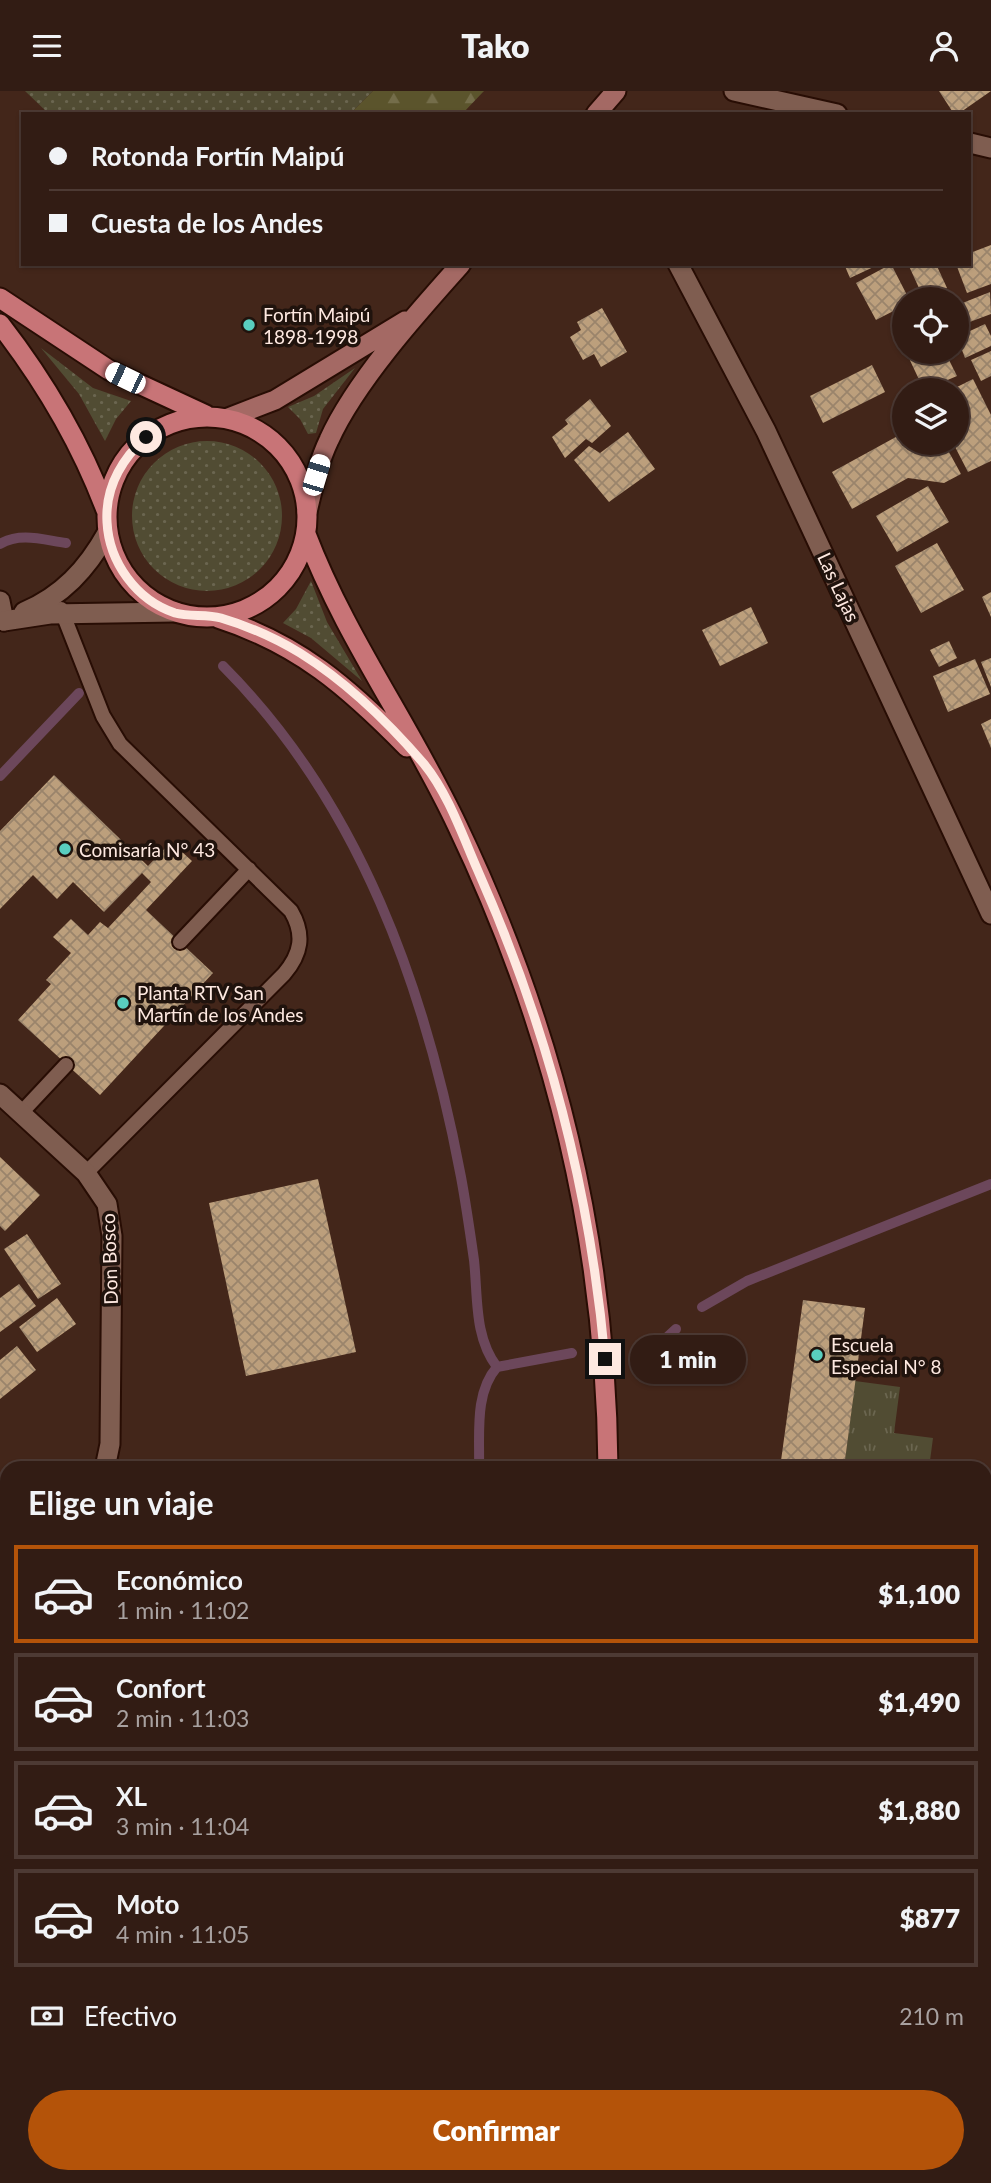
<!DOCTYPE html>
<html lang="es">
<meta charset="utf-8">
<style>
:root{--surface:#321c14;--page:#3d2922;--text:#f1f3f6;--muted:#a8a1a0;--line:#4d3a34;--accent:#b45309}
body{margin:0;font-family:Lato,sans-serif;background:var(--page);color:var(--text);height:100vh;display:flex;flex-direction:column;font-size:26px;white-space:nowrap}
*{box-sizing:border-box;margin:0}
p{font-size:23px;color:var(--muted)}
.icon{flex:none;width:38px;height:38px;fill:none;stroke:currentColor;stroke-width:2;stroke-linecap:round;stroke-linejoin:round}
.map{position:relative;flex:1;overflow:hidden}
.panel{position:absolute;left:0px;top:1370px;width:992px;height:723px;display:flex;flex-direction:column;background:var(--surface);border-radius:21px 21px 0 0;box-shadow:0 2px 5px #0004,0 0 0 2px var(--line)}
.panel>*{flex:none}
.banner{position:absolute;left:21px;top:21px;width:950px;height:154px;border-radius:0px;box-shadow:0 2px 5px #0004,0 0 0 2px var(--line);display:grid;align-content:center;height:154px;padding:0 28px;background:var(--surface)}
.fabs{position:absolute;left:892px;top:196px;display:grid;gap:14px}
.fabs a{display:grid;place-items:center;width:77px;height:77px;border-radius:50%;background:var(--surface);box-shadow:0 2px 5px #0004,0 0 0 2px var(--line);font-size:35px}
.end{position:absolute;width:32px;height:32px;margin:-16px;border:9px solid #fee9e1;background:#111;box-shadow:0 0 0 4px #111}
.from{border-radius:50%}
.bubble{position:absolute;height:49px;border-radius:24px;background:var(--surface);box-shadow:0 2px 5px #0004,0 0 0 2px var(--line);font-size:23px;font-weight:800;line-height:49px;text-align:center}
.car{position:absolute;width:21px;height:42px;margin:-21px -10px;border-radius:9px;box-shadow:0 0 5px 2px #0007;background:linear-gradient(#fff 24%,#345 0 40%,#fff 0 76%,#345 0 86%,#fff 0)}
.banner b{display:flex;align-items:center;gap:24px;height:66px;font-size:26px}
.banner b+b{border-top:2px solid var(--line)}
.banner i{width:18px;height:18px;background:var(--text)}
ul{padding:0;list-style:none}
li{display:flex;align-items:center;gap:21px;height:98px;margin:0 14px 10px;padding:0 14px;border:4px solid var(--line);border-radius:0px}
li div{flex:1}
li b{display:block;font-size:26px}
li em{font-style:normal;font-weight:800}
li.on{border-color:var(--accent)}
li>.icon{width:63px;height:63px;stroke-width:1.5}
h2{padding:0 28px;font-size:32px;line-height:84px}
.pay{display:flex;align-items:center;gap:18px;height:77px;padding:0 28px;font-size:26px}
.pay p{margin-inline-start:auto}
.cta{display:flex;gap:14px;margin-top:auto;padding:14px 28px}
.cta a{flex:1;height:80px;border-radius:42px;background:var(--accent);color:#fff;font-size:28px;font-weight:800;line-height:80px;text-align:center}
header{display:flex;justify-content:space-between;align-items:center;height:91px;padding:0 28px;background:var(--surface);font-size:32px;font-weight:800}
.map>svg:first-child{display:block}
.grass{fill:url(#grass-dots)}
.forest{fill:url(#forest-firs)}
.park{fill:url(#park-tufts)}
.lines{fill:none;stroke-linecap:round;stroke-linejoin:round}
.stream{stroke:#6c475b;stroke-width:10}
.building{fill:url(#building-cross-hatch)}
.service-casing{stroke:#280d04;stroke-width:18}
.minor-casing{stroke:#280d04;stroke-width:23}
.tertiary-casing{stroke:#280d04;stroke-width:23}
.secondary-casing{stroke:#280d04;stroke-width:23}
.primary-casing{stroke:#280d04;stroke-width:23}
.service{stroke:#7f5d50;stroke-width:14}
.minor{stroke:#7f5d50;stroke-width:19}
.tertiary{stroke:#7f5d50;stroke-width:19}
.secondary{stroke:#a46964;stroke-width:19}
.primary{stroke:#c87477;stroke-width:19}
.route{stroke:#fee9e1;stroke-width:9}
.poi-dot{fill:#59cebf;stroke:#20130d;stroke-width:2.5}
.labels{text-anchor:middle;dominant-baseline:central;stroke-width:7;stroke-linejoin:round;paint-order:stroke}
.poi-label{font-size:19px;fill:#fee9e1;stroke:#20130d;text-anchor:start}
.street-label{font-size:19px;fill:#fee9e1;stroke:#20130d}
</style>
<header><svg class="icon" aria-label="menu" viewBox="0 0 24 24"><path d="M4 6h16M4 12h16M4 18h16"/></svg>Tako<svg class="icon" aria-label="person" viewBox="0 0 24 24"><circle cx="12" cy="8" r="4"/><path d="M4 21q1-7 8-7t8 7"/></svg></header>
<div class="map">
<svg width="991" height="2092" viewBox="0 0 991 2092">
<defs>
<pattern id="grass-dots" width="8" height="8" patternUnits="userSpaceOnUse" patternTransform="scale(1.75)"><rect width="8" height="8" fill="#514c33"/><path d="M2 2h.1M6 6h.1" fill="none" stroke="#6b6650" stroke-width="1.8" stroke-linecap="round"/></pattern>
<pattern id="forest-firs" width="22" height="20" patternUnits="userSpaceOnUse" patternTransform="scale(1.75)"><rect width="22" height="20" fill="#5b542c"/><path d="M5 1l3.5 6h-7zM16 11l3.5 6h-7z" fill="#746d4a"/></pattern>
<pattern id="park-tufts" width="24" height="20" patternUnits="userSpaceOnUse" patternTransform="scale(1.75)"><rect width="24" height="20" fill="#514c33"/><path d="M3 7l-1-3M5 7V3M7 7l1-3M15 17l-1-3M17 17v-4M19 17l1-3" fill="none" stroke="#6b6650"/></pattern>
<pattern id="building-cross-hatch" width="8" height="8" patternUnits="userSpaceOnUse" patternTransform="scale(1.75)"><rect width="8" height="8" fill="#bc9f7c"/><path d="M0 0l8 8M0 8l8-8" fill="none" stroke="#9a846b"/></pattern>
</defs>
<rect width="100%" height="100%" fill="#43261a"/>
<path class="grass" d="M 25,0 L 373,0 L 350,23 L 49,23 Z
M 41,257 L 93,297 L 131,310 L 116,328 L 105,350 L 79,303 Z
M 355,277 L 323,318 L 316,342 L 308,343 L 300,328 L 288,316 L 314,305 Z
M132 425a75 75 0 1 1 150 0a75 75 0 1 1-150 0Z
M 311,490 L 327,531 L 362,590 L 311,547 L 283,532 L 296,518 Z"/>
<path class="forest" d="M 373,0 L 484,0 L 462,23 L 350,23 Z"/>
<path class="park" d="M 855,1290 L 900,1296 L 894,1342 L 933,1347 L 929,1377 L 844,1377 Z"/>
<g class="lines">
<path class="stream" d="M 0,453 C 20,441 44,449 66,452
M 223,575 C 360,712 426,899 461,1086 C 466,1113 470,1141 474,1169 C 478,1206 474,1246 497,1276
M 0,685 L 79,602
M 702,1216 L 747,1190 L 991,1093
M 651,1253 L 663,1250 L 676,1238
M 479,1377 C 480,1344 474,1302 497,1276 L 572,1262
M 363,2092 L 364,2086"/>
</g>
<path class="building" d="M 939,0 L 991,0 L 958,23 L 954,23 Z
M 991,154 L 991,193 L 967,202 L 956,173 L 970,173 L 970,162 Z
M 844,173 L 880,173 L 850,187 Z
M 891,173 L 909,208 L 905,208 L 905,214 L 876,229 L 856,192 Z
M 908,173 L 936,173 L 947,197 L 924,208 Z
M 990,201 L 991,223 L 967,232 L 960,213 Z
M 602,217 L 627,261 L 601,276 L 594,263 L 583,269 L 570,246 L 581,239 L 577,231 Z
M 905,233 L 905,259 L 895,238 Z
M 985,233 L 991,245 L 991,255 L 965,267 L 957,246 Z
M 991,260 L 991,285 L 981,290 L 971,269 Z
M 906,261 L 945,261 L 957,285 L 924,299 Z
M 872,274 L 885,301 L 823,332 L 810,305 Z
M 973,288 L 991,324 L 991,370 L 968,381 L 953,352 L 957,352 L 957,299 L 951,299 Z
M 590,308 L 611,335 L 592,352 L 586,348 L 565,367 L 552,346 L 568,333 L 565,329 Z
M 628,341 L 655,378 L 609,411 L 574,369 L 589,355 L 600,362 Z
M 905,341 L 905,352 L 944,352 L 961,383 L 944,392 L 908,387 L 852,418 L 832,381 Z
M 928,395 L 949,431 L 897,461 L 876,425 Z
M 937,452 L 964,499 L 921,522 L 895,475 Z
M 991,501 L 991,526 L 982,506 Z
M 751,516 L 768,552 L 720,575 L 702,539 Z
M 949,550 L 957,567 L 939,576 L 930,559 Z
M 991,567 L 991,596 L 981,571 Z
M 975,568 L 990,603 L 948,621 L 933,585 Z
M 991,628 L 991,657 L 981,633 Z
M 54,684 L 148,775 L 171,751 L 192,770 L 146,819 L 213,882 L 100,1004 L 18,929 L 51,893 L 46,889 L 71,862 L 53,846 L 71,828 L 88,844 L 100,831 L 108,837 L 151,791 L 142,782 L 104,821 L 73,791 L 57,808 L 33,784 L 0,818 L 0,740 Z
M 0,1066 L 40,1104 L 5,1140 L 0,1135 Z
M 318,1088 L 356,1261 L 246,1285 L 209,1112 Z
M 27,1143 L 61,1193 L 38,1208 L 4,1158 Z
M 19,1193 L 36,1215 L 0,1241 L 0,1207 Z
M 57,1207 L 76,1233 L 37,1261 L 19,1236 Z
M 803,1209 L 865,1217 L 844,1377 L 780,1377 Z
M 17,1255 L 36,1279 L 0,1308 L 0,1269 Z
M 7,1489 L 7,1599 L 0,1600 L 0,1490 Z
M 195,2086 L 231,2086 L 226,2092 L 199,2092 Z
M 665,2086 L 759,2086 L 758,2092 L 664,2092 Z"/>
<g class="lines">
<g class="service-casing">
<path id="service" d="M 61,518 L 103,625 L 120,653 L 291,820 C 305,844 301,863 284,883 L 86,1082
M 180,851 L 249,778
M 21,1022 L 66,974"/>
</g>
<g class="minor-casing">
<path id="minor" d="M 734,0 L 837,23
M 970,52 L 991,57
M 678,173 L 766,340 L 991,823
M 0,510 L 4,530
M 0,1003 L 86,1082 L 107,1113 L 112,1145 L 110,1353 L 105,1377
M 0,1448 L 7,1444
M 0,1840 L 7,1842
M 307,2086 L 308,2092"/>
</g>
<g class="tertiary-casing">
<path id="tertiary" d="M 24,521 C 62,505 87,478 107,442
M 4,530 L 50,523 L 175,521"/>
</g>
<g class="secondary-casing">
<path id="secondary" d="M 596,23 L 616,0
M 228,327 L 275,309 L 405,230
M 307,421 C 313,396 318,372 329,349 C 355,291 418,221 461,173"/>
</g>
<g class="primary-casing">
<path id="primary" d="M 0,207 L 109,279 L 206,324
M 0,233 C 45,291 80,350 106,419
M107 426a100 100 0 1 1 200 0a100 100 0 1 1-200 0Z
M 306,443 C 345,546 410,634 457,734 C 555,939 606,1150 608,1377
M 218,527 C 299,553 348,596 407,656
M 468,2092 L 470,2086"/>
</g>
<use href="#service" class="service"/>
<use href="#minor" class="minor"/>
<use href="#tertiary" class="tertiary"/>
<use href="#secondary" class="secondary"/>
<use href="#primary" class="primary"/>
</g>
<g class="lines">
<path class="route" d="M 146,346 C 121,369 105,396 107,431 C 109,471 136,509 175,522 C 190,526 206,523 221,527 C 248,535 275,547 300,562 C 345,590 389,632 424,673 C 448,702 463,746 478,780 C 547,935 590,1099 605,1268"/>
</g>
<g class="poi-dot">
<circle cx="249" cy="234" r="7"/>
<circle cx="65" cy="758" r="7"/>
<circle cx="123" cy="912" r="7"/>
<circle cx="817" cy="1264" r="7"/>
</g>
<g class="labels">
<g class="poi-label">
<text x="263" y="223">Fortín Maipú<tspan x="263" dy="22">1898-1998</tspan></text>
<text x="79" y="758">Comisaría N° 43</text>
<text x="137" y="901">Planta RTV San<tspan x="137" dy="22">Martín de los Andes</tspan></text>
<text x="831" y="1253">Escuela<tspan x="831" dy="22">Especial N° 8</tspan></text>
</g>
<g class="street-label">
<text transform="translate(839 496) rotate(65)">Las Lajas</text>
<text transform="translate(109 1168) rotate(-92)">Don Bosco</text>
</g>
</g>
</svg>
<div class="fabs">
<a><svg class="icon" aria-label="locate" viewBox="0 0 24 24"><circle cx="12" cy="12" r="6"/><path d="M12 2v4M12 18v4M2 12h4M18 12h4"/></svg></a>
<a><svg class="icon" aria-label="layers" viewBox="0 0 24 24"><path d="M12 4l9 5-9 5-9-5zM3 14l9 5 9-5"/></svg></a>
</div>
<i class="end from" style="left:146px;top:346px"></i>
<i class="end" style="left:605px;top:1268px"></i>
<div class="bubble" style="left:630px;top:1244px;width:116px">1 min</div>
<i class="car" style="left:125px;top:287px;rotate:296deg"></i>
<i class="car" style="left:316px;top:384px;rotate:17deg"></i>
<div class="banner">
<b><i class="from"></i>Rotonda Fortín Maipú</b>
<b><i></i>Cuesta de los Andes</b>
</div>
<section class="panel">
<h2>Elige un viaje</h2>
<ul>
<li class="on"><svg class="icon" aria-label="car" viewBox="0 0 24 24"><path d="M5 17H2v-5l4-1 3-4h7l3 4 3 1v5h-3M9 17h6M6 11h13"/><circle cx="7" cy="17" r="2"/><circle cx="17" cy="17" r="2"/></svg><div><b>Económico</b><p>1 min · 11:02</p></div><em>$1,100</em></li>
<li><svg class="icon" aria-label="car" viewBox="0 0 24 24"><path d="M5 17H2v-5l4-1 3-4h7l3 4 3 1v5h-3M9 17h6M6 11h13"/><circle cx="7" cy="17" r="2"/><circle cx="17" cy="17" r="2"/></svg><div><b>Confort</b><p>2 min · 11:03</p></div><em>$1,490</em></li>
<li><svg class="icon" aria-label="car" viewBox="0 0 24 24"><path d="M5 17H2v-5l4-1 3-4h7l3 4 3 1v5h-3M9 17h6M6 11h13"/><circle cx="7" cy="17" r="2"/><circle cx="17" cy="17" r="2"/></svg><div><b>XL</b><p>3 min · 11:04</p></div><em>$1,880</em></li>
<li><svg class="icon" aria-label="car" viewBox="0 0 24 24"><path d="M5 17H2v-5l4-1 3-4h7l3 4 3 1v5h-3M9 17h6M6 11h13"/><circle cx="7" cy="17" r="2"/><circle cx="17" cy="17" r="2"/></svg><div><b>Moto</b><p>4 min · 11:05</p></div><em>$877</em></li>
</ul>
<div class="pay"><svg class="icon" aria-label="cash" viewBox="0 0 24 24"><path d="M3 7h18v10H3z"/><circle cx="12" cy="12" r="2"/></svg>Efectivo<p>210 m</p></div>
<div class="cta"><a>Confirmar</a></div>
</section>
</div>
